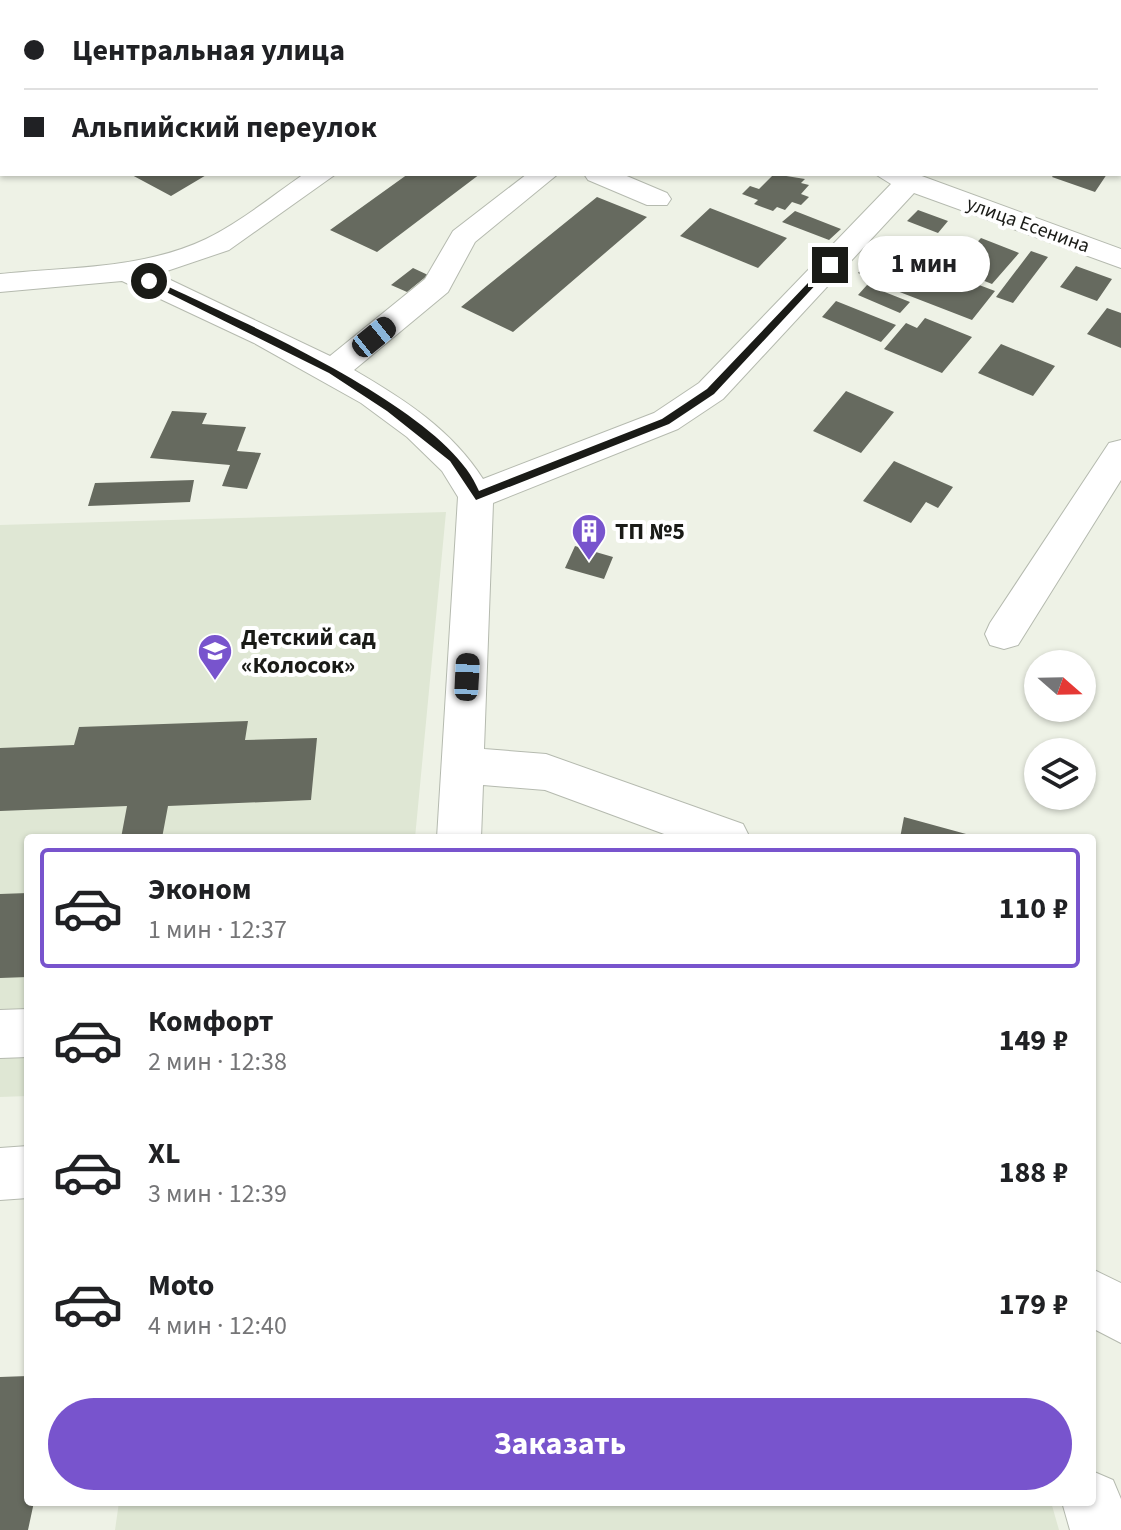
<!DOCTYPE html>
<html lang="ru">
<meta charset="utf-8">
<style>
:root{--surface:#fff;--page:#f2f2f2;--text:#202124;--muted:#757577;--line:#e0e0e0;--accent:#7854cd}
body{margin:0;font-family:"Source Sans 3",sans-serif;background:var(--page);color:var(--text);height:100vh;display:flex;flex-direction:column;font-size:30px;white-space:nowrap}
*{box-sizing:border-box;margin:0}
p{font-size:26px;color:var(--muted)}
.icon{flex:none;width:44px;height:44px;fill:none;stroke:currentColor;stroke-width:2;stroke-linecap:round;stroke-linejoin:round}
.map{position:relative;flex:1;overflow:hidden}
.side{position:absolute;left:24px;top:834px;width:1072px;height:672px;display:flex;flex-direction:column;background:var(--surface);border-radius:8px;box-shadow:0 2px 6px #0004}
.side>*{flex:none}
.hud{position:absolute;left:0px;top:0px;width:1122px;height:176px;box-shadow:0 2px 6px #0004;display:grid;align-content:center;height:176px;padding:0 24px;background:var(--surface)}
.needle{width:52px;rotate:110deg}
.fabs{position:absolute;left:1024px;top:650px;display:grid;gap:16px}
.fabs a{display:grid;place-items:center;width:72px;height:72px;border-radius:50%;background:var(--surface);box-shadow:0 2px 6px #0004;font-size:40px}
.end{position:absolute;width:36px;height:36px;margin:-18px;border:10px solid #1a1b17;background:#fff;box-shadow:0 0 0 4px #fff}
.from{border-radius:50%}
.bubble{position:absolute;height:56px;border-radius:28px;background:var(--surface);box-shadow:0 2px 6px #0004;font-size:26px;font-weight:700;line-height:56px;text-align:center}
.car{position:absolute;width:24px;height:48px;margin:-24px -12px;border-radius:10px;box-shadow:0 0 6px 2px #0007;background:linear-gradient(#222 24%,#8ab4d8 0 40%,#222 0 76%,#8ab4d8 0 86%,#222 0)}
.hud b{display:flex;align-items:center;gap:28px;height:76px;font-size:30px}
.hud b+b{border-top:2px solid var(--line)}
.hud i{width:20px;height:20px;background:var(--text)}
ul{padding:14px 0 0;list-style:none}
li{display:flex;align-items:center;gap:24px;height:120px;margin:0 16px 12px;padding:0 8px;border:4px solid transparent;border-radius:8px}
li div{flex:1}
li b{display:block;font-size:30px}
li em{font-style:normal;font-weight:700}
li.active{border-color:var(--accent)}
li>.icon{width:72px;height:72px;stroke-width:1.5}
.action{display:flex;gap:16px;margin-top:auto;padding:16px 24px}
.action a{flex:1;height:92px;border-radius:48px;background:var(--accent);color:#fff;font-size:32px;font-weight:700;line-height:92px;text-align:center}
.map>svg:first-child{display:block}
.built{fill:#dfe7d4}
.building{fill:#666a5f}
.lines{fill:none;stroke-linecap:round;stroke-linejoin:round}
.minor-casing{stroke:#b5baaf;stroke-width:2}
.minor{fill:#fff;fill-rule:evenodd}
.route{fill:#1a1b17}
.labels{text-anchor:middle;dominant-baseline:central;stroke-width:8;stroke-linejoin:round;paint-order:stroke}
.far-street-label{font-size:20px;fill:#1a1b17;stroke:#fff}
.poi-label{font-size:24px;font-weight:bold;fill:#1a1b17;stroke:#fff;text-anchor:start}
</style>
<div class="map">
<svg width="1121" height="1530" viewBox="0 0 1121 1530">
<rect width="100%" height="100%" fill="#eef2e6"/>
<path class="built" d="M 446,512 L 415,838 L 28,838 L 28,1096 L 0,1097 L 0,525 Z
M 119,1502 L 1051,1502 L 1059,1530 L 115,1530 Z"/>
<path class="building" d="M 130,174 L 208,174 L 171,196 Z
M 408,174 L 480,174 L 377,252 L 330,230 Z
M 774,174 L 805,179 L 801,183 L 809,185 L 801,194 L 809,197 L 801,205 L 792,202 L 785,210 L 777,207 L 773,211 L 754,204 L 758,200 L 742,194 L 750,186 L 759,189 Z
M 1054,174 L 1107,174 L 1095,192 L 1052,177 Z
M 597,197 L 647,217 L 513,332 L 461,307 Z
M 710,208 L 787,238 L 758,268 L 680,236 Z
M 918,210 L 948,221 L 938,233 L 907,221 Z
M 795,211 L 841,229 L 829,240 L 782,222 Z
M 981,238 L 1019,253 L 992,284 L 937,262 L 955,242 L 972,248 Z
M 1031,251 L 1048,257 L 1013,303 L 996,297 Z
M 871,259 L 907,273 L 895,287 L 858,273 Z
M 921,263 L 995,291 L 972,320 L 897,291 Z
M 1076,266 L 1112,279 L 1097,301 L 1060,287 Z
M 413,268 L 428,275 L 407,292 L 391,285 Z
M 867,285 L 910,302 L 900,313 L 858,295 Z
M 836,301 L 896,325 L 881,342 L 822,317 Z
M 1107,308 L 1121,313 L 1121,348 L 1087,334 Z
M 925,318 L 972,337 L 942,373 L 884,349 L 906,323 L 917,328 Z
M 1001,344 L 1055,366 L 1033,396 L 978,373 Z
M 846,391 L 894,412 L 861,453 L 813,431 Z
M 172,411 L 207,413 L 202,424 L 246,427 L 237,451 L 261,453 L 247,489 L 222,486 L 230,465 L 150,458 Z
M 894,461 L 953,487 L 938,508 L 926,502 L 911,523 L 863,501 Z
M 194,480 L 190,502 L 88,506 L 95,483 Z
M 575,546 L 613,557 L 604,579 L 565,568 Z
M 248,721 L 245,740 L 317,738 L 311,800 L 168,806 L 162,838 L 121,838 L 127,806 L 0,811 L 0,748 L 74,745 L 79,727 Z
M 904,817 L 977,837 L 977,838 L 900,838 Z
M 28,893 L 28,977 L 0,978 L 0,894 Z
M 28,1376 L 28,1502 L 34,1502 L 28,1530 L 0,1530 L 0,1377 Z"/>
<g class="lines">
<g class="minor-casing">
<path id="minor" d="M 225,0 L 252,0 L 254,2 L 227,2 Z
M 968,0 L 996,0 L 998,2 L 970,2 Z
M 1120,39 L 1121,39 L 1121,53 L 1120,53 Z
M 0,76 L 2,76 L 2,92 L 0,92 Z
M 304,174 L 336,174 L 229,250 L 158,274 L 330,356 L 425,279 L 453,231 L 527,174 L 558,174 L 475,242 L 448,292 L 354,370 C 404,399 452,430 483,479 L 654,413 L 699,383 L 891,184 L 875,174 L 919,175 L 1121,249 L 1121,268 L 914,193 L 723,399 L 678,429 L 493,503 L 484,749 L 546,754 L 743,824 L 750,838 L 675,838 L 545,790 L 483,785 L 481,838 L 437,838 L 458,497 L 442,471 L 407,437 L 361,403 L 254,343 L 122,281 L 0,292 L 0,274 C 69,267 143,269 206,239 C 241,222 272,196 304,174 Z
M 584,174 L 622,174 L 667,193 L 671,199 L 667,205 L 647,205 L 588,180 Z
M 1121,440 L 1121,480 L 1018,645 L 1004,649 L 990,645 L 985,634 L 990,623 L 1109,443 Z
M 28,1009 L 28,1057 L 0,1058 L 0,1010 Z
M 28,1146 L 28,1198 L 0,1200 L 0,1148 Z
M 1092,1269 L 1121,1283 L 1121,1343 L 1092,1328 Z
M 1092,1471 L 1113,1480 L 1121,1499 L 1121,1530 L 1070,1530 L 1062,1502 L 1092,1502 Z"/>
</g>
<use href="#minor" class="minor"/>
</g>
<path class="route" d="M 827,263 L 834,265 L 714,394 L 669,424 L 476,500 L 450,461 L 387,411 L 329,373 L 144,281 L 152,279 C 233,318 447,408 479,491 L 662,419 L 707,389 Z"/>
<defs>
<g id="building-pin" transform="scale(1.8)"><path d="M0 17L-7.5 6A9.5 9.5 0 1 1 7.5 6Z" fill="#7854cd" stroke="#fff"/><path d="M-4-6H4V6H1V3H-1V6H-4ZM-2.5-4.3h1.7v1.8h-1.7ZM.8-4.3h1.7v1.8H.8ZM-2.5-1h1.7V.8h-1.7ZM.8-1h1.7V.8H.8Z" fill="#fff"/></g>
<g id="school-pin" transform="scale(1.8)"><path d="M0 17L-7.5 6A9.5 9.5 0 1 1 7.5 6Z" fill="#7854cd" stroke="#fff"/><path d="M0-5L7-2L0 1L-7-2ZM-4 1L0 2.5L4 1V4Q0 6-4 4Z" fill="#fff"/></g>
</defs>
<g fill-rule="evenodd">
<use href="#building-pin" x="589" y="531"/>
<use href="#school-pin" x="215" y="651"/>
</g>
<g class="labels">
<g class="far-street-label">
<text transform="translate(1028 225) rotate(20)">улица Есенина</text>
</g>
<g class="poi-label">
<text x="615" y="531">ТП №5</text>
<text x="241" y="637">Детский сад<tspan x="241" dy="28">«Колосок»</tspan></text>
</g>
</g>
</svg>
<div class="fabs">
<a><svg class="needle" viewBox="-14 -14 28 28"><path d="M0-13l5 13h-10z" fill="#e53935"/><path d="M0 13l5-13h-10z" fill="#757577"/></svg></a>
<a><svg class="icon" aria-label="layers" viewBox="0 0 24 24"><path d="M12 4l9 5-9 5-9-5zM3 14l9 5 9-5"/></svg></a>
</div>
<i class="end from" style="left:149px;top:281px"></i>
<i class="end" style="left:830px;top:265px"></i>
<div class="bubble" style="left:858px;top:236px;width:132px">1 мин</div>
<i class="car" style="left:374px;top:337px;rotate:51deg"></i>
<i class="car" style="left:467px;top:677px;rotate:3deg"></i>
<div class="hud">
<b><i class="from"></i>Центральная улица</b>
<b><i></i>Альпийский переулок</b>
</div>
<section class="side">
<ul>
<li class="active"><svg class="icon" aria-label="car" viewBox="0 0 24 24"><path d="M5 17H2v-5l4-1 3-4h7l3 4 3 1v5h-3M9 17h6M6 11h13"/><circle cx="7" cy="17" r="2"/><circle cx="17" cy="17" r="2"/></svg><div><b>Эконом</b><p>1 мин · 12:37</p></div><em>110 ₽</em></li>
<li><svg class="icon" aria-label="car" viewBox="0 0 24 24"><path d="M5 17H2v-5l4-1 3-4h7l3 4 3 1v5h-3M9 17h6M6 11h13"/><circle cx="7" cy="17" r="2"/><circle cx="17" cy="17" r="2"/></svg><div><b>Комфорт</b><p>2 мин · 12:38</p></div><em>149 ₽</em></li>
<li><svg class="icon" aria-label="car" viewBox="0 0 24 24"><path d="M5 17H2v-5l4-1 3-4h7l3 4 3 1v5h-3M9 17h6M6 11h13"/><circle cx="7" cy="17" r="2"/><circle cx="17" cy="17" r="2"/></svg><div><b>XL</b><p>3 мин · 12:39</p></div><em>188 ₽</em></li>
<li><svg class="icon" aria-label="car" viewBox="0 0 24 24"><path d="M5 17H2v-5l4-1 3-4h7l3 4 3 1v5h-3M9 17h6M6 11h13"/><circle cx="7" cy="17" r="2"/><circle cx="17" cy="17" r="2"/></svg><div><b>Moto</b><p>4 мин · 12:40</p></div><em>179 ₽</em></li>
</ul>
<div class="action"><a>Заказать</a></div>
</section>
</div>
